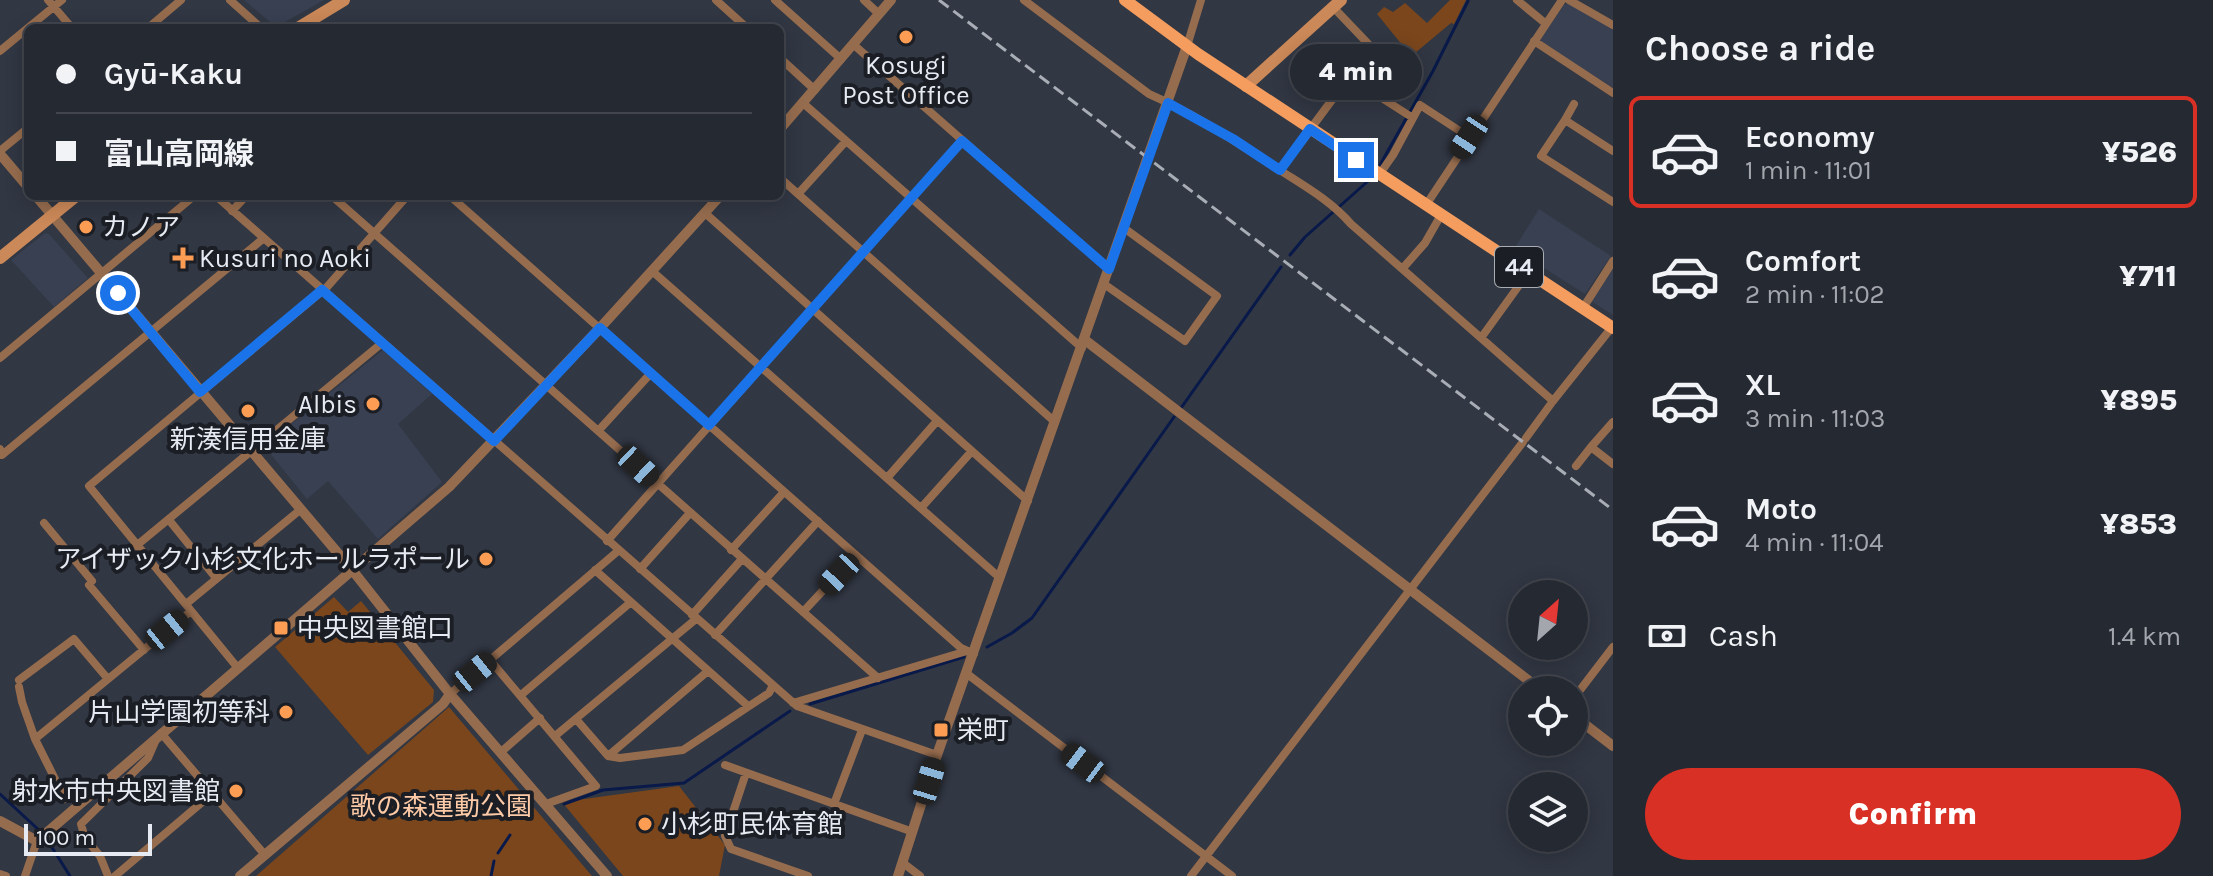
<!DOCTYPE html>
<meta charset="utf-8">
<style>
:root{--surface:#252932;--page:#2d313a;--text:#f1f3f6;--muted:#a3a6ac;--line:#42454d;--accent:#d93025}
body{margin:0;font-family:Karla,"Noto Sans JP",sans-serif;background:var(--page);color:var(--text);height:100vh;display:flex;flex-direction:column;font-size:30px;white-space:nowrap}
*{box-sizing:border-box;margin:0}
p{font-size:26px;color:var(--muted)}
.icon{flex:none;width:44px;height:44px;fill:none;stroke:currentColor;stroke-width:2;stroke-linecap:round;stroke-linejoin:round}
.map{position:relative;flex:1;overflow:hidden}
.drawer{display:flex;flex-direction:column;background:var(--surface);width:600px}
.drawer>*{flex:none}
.hud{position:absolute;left:24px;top:24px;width:760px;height:176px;border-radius:12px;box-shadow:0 4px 20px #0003,0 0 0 2px var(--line);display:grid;align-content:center;height:176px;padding:0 32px;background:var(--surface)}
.needle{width:52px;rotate:27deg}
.buttons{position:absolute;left:1508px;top:580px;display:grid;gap:16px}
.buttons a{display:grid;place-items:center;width:80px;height:80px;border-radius:50%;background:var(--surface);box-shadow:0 4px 20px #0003,0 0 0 2px var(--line);font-size:40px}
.scale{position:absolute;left:24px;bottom:20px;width:128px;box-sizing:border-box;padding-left:8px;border:4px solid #e6eaf2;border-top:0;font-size:22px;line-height:28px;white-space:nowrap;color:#e6eaf2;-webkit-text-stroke:6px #1b1e24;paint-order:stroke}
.end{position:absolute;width:36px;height:36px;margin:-18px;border:10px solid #1a73e8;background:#fff;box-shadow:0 0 0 4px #fff}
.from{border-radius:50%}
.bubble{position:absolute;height:56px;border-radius:28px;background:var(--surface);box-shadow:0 4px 20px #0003,0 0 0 2px var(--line);font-size:26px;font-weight:800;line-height:56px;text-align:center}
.car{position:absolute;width:24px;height:48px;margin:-24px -12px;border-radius:10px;box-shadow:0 0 6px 2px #0007;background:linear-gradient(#222 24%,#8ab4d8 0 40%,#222 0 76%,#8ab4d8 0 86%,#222 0)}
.hud b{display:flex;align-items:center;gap:28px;height:76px;font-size:30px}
.hud b+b{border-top:2px solid var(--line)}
.hud i{width:20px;height:20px;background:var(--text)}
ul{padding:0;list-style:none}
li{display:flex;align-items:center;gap:24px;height:112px;margin:0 16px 12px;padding:0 16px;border:4px solid transparent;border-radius:12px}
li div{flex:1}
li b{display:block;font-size:30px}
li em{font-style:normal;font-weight:800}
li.on{border-color:var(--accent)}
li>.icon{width:72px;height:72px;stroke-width:1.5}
h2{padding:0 32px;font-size:36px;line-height:96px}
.pay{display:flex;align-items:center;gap:20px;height:88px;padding:0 32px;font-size:30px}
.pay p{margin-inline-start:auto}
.action{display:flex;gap:16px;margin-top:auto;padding:16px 32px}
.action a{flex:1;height:92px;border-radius:48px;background:var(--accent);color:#fff;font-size:32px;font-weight:800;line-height:92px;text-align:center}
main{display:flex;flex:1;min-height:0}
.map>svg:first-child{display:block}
.built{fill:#384052}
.green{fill:#7b461c}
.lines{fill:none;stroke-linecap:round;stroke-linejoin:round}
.stream{stroke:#08194a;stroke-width:3}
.minor{stroke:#966c4e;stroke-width:8}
.tertiary{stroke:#966c4e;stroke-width:10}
.secondary{stroke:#cb8858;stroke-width:12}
.primary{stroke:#f49d5e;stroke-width:12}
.rail{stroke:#a8adb6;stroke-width:3;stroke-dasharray:12 6;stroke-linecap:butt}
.route{stroke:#1a73e8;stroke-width:10}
.poi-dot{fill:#fd9d54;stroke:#1b1e24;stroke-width:3}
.labels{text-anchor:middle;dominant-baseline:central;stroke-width:8;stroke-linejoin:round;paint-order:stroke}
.shield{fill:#1b1e24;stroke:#a9adb4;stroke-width:2}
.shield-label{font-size:24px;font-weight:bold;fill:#e6eaf2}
.poi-label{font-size:26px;fill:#e6eaf2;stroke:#1b1e24;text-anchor:start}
.park-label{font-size:26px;fill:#fdcaa7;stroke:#1b1e24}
</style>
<main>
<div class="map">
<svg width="1613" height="876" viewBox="0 0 1613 876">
<rect width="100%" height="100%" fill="#313743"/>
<path class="built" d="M 244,0 L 324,0 L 276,27 Z
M 1569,2 L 1613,29 L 1613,88 L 1539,41 L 1564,5 Z
M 1539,209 L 1611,256 L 1585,294 L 1514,249 Z
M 45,233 L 49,234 L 88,278 L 54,307 L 11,260 Z
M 1613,269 L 1613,315 L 1591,301 Z
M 383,350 L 432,394 L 398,424 L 442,482 L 378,539 L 328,481 L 307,499 L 264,446 Z"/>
<path class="green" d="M 1450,0 L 1466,0 L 1454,24 L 1451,23 L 1415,53 L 1403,46 L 1377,14 L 1384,7 L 1393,12 L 1405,3 L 1427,23 Z
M 334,597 L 348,612 L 361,601 L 434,690 L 433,702 L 368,755 L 275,647 Z
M 449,707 L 592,876 L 256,876 Z
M 679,786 L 725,845 L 719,876 L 623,876 L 562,802 Z"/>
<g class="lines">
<path class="stream" d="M 1380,165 L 1433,71 L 1468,1
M 1290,255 L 1305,237 L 1367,182
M 1181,408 L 1281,267
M 987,647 L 1012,633 L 1032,618 L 1174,417
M 810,704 L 964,657
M 0,794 L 41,832
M 564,804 L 603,790 L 684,783 L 790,711
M 46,838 L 70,876
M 498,853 L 510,835
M 491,876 L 494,861"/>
<path class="minor" d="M 48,0 L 72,28
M 230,0 L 261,28
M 716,0 L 747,28
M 775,0 L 841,59
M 864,0 L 879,14
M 1024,0 L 1149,94 C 1195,114 1236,142 1278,169 C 1304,186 1330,200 1351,224 L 1553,401 L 1612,327
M 1517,0 L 1545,23
M 1569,0 L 1613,25
M 1334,8 L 1375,51 L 1359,63 L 1349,77
M 148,28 L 181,0
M 1534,41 L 1613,93
M 854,45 L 1109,269
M 1187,46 L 1201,0
M 0,51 L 62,0
M 780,58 L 815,90
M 803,103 L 1082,348
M 1565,120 L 1574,104
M 0,151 L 28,128
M 1613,151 L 1565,120 L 1541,156 L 1613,202
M 1280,170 L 1349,77 L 1413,118
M 1379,175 L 1393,155 L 1420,105 L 1469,137
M 780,178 L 1055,422
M 798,194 L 846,141
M 216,196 L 797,706 L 937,755
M 332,196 L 878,678
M 450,196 L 961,648 L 974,654
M 1426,205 L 1562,0
M 232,211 L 246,196
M 705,213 L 1028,501
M 1403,268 L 1425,243 L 1441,215
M 652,271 L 1000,578
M 1104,284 L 1185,341 L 1217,296 L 1124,228
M 1583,308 L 1613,261
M 1481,338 L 1528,273
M 0,358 L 194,196
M 1613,422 L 1591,447 L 1613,464
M 599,430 L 651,373
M 1526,438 L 1553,401
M 0,449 L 2,455 L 264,238
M 1576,466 L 1591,447
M 887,478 L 937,421
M 921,508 L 972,451
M 169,520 L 216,578
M 44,523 L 92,581
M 607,541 L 962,141
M 136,546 L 382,343
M 731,550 L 784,492
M 640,569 L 690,513
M 595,570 L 748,706
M 89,585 L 144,650
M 186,604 L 300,510
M 803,612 L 856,555
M 692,615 L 742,559
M 715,635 L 818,521
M 490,660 L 596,786 L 546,804
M 237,667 L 89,486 L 327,287 L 407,196
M 966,673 L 1232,876
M 19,680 L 74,639 L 108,679
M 19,687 L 22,702 L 35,739 L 191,611
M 450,694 L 618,551
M 521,695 L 631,602
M 1574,698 L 1613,647
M 793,703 L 967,651
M 576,719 L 608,756 L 620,758 L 683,750 L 769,693 L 773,685
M 161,733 L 265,855
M 555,736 L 696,619
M 35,739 L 65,799
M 501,752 L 540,718
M 608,756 L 708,671
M 725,765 L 913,832
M 746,773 L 725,836 L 731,849 L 808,876
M 834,804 L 862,730
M 903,863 L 920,876
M 0,874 L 6,876
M 25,876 L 37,841
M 108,876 L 100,856 L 85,838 L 81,824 L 148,758 L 155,742
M 115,876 L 213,793
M 1191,876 L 1523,442"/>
<path class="tertiary" d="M 780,129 L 891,0
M 0,154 L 28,187
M 36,196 L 353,571 L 450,694 L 607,876
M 1085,340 L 1541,690
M 1574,716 L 1613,746
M 0,821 L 37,841 L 449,487 L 600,328 L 720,196
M 240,876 L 443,704 L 450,694
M 898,876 L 937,755 L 1187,46"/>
<path class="secondary" d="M 298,28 L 344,0
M 1246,86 L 1341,0
M 0,258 L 76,196"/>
<path class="primary" d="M 1125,0 L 1198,54 L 1613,328"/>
<path class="rail" d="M 939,0 L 1613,510"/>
</g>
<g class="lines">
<path class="route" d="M 118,293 L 200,392 L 322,290 L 494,441 L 600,328 L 709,425 L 962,141 L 1109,269 L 1168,103 L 1233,139 L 1280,170 L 1310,129 L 1356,160"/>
</g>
<g class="poi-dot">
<circle cx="906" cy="37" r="8"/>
<circle cx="86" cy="227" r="8"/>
<path d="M179 246h8v8h8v8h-8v8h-8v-8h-8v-8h8z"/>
<circle cx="373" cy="404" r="8"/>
<circle cx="248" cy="411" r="8"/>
<circle cx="486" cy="559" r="8"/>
<rect x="273" y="620" width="16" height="16" rx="4"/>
<circle cx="286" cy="712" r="8"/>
<rect x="933" y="722" width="16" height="16" rx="4"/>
<circle cx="236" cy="791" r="8"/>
<circle cx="645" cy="824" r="8"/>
</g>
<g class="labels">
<rect class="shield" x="1495" y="247" width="48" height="40" rx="6"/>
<g class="shield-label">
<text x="1519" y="267">44</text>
</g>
<g class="poi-label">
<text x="906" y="65" text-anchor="middle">Kosugi<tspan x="906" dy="30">Post Office</tspan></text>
<text x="102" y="227">カノア</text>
<text x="199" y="258">Kusuri no Aoki</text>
<text x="357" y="404" text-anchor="end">Albis</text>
<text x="248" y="439" text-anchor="middle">新湊信用金庫</text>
<text x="470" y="559" text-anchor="end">アイザック小杉文化ホールラポール</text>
<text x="297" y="628">中央図書館口</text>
<text x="270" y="712" text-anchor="end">片山学園初等科</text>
<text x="957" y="730">栄町</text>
<text x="220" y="791" text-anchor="end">射水市中央図書館</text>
<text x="661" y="824">小杉町民体育館</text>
</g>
<g class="park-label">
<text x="441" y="806">歌の森運動公園</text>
</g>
</g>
</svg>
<div class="buttons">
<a><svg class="needle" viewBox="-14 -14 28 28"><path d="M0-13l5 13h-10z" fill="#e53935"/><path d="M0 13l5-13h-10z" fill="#a3a6ac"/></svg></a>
<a><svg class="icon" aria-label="locate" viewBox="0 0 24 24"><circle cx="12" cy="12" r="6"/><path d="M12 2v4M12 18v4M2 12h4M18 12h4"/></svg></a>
<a><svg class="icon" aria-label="layers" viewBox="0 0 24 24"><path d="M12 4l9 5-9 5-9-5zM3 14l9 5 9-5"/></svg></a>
</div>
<div class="scale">100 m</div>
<i class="end from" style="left:118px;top:293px"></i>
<i class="end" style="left:1356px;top:160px"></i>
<div class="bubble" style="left:1290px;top:44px;width:132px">4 min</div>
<i class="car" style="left:1469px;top:137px;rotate:213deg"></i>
<i class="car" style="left:638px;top:466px;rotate:133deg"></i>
<i class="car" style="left:839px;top:574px;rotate:223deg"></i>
<i class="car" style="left:167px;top:630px;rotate:51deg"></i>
<i class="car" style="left:475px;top:672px;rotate:51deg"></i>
<i class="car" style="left:1083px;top:763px;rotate:307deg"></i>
<i class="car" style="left:929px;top:781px;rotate:17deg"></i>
<div class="hud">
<b><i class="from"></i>Gyū-Kaku</b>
<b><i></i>富山高岡線</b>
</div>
</div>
<section class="drawer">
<h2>Choose a ride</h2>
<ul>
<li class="on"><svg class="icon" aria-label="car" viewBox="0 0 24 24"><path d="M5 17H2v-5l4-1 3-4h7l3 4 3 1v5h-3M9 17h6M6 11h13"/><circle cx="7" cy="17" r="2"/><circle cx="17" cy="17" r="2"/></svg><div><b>Economy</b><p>1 min · 11:01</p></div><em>¥526</em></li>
<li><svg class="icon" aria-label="car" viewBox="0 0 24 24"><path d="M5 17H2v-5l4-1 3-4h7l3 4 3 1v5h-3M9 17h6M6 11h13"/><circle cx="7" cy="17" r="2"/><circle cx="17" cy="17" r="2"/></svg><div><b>Comfort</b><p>2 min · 11:02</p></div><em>¥711</em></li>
<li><svg class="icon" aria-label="car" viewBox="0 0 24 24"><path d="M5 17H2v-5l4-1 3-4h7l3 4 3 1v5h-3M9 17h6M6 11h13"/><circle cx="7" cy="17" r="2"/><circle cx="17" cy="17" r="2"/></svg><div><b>XL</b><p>3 min · 11:03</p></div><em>¥895</em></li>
<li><svg class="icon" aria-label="car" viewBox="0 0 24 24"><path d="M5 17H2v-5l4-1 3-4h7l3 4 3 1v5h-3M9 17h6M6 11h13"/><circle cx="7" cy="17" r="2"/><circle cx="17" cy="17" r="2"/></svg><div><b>Moto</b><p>4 min · 11:04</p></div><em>¥853</em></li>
</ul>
<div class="pay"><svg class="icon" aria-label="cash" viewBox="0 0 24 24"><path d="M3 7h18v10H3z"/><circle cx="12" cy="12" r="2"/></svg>Cash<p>1.4 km</p></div>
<div class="action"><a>Confirm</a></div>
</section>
</main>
